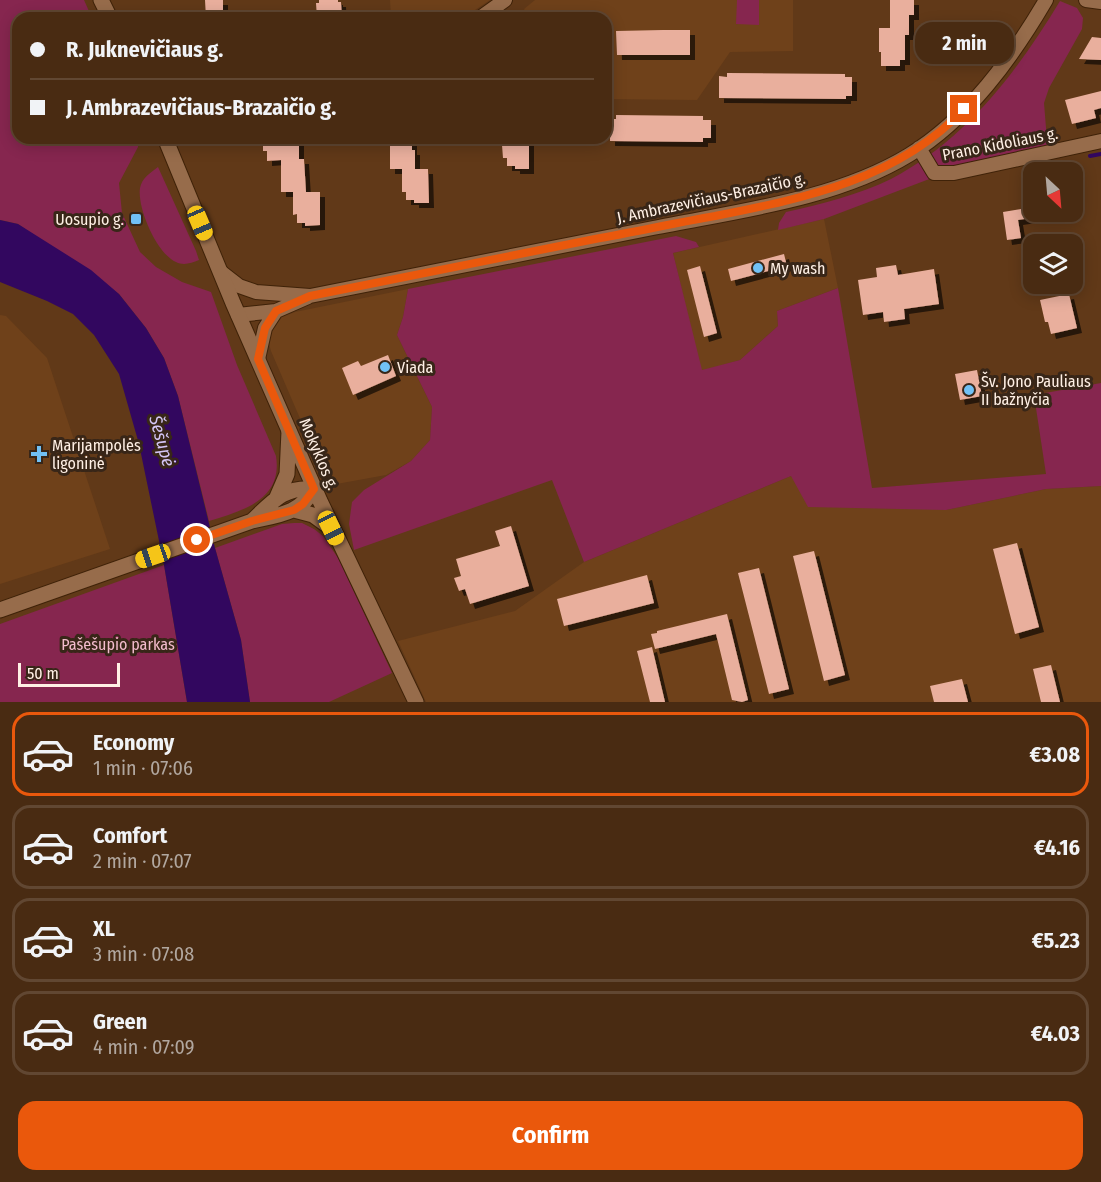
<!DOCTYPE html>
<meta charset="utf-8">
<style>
:root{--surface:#492b12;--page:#533720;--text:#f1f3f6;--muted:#b1a79f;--line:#614732;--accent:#ea580c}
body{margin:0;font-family:"Fira Sans Condensed",sans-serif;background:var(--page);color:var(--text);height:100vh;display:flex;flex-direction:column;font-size:22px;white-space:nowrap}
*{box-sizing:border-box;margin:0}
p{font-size:20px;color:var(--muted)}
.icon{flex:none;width:33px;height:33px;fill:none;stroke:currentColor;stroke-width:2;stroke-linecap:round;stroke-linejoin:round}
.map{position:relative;height:702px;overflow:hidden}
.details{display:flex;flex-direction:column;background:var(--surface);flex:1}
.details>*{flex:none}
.top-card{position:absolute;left:12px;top:12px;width:600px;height:132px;border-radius:18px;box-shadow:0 3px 15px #0003,0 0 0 2px var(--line);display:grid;align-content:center;height:132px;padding:0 18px;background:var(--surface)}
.needle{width:39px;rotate:154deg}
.buttons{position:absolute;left:1023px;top:162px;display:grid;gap:12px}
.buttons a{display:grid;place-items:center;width:60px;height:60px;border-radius:12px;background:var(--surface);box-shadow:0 3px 15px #0003,0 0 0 2px var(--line);font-size:30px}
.scale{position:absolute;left:18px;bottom:15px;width:102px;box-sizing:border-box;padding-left:6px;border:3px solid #fff0e5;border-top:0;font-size:16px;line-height:21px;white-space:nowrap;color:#fff0e5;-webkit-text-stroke:4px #382618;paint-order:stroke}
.end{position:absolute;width:27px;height:27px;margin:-14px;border:8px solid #ea580c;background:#fff;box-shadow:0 0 0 3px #fff}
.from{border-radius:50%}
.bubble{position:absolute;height:42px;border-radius:18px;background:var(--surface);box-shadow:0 3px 15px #0003,0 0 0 2px var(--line);font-size:20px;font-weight:700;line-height:42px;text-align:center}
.car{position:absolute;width:18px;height:36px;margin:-18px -9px;border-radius:8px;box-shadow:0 0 4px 2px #0007;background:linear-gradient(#f5c518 24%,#345 0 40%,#f5c518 0 76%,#345 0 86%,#f5c518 0)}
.top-card b{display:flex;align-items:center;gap:21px;height:57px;font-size:22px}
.top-card b+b{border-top:2px solid var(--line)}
.top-card i{width:15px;height:15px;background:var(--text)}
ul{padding:10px 0 0;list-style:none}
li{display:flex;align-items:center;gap:18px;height:84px;margin:0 12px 9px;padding:0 6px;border:3px solid var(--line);border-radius:18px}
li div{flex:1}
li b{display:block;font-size:22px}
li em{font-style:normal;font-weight:700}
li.active{border-color:var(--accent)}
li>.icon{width:54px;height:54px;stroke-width:1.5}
.action{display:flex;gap:12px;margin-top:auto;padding:12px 18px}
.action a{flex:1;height:69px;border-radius:18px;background:var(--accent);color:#fff;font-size:24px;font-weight:700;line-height:69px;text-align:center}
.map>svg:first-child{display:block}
.built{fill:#6f411a}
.green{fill:#86264f}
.water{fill:#32075f}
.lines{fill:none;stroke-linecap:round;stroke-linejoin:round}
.stream{stroke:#32075f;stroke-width:4}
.building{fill:#e9af9d;filter:url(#shadow)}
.minor-casing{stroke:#3f2208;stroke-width:16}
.tertiary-casing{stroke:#3f2208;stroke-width:17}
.secondary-casing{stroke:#3f2208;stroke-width:17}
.minor{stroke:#976c4b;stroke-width:14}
.tertiary{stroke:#976c4b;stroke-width:15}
.secondary{stroke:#976c4b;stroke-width:15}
.route{stroke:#ea580c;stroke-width:8}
.poi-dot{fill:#71c1f5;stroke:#382618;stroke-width:2}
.labels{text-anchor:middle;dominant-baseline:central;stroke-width:6;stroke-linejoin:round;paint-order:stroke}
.street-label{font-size:16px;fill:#fff0e5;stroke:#382618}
.poi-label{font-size:16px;fill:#fff0e5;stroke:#382618;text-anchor:start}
.park-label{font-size:16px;fill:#f3bccd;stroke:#382618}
.water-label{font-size:18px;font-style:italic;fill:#d4c6f6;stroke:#382618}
</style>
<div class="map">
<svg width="1101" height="702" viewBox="0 0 1101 702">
<defs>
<filter id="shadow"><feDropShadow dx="5" dy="5" stdDeviation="0" flood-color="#0009"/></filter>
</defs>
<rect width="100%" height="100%" fill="#613918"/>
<path class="built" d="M 390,0 L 490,0 L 463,18 L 391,18 Z
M 535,0 L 793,0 L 793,51 L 730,52 L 697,100 L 606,99 L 606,18 L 528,18 L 524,9 Z
M 824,219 L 838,288 L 777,311 L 778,326 L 740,360 L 701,371 L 673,253 Z
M 408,289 L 403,317 L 397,335 L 432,407 L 430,440 L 411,461 L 386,475 L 331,485 L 327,481 L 271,351 L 268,340 L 270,332 L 282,317 L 295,312 Z
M 0,315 L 6,316 L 47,358 L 110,549 L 0,584 Z
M 791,476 L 946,510 L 1046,489 L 1101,486 L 1101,702 L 426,702 L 398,641 L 515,611 L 584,562 Z"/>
<path class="green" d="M 0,0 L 84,0 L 92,18 L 18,18 L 18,138 L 138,138 L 138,147 L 119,183 L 122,213 L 140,252 L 156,267 L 182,282 L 211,292 L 237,365 L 276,456 C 283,500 242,511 209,521 L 178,396 L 164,358 L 146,328 L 119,294 L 18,224 L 0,220 Z
M 737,0 L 759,0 L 759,25 L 736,24 Z
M 1060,1 L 1077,8 L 1083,18 L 1082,29 L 1049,88 L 1044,103 L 1048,152 L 932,178 L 824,219 L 778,230 L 779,223 L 786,212 C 822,204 858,195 891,179 C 966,140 1017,72 1060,1 Z
M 158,167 L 196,251 L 199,260 C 191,263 184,266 176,262 C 157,254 137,208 140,188 C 142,178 150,173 158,167 Z
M 676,236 L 696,242 L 699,247 L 673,253 L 702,370 L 740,360 L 778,326 L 777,311 L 838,288 L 872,488 L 1046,474 L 1034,395 L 1101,383 L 1101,486 L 1046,489 L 946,510 L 808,507 L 791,476 L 584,562 L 552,480 L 354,550 L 349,524 L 352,502 L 364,490 L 411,461 L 430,440 L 432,407 L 397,335 L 403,317 L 408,289 Z
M 294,523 L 302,523 L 314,529 L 323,536 L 338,558 L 392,673 L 329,702 L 250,702 L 241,640 L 215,548 L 282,524 Z
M 164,565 L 187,702 L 0,702 L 0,624 Z"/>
<path class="water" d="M 0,220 L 18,224 L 91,270 L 119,294 L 146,328 L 164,358 L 178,396 L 215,548 L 241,640 L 250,702 L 187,702 L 164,565 L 139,444 L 119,374 L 94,335 L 73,314 L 47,301 L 0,282 Z"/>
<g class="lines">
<path class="stream" d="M 1090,156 L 1101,154"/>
</g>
<path class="building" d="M 205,0 L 223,0 L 223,18 L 206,18 Z
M 319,0 L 338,0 L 338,2 L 341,2 L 342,18 L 317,18 L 316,3 L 319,3 Z
M 890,0 L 914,0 L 914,15 L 909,15 L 909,35 L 905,35 L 905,60 L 900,60 L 900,66 L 881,66 L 881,52 L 879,52 L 879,28 L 890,28 Z
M 663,30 L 690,30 L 690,55 L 617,55 L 616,31 Z
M 1092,37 L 1101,38 L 1101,60 L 1079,59 Z
M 727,73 L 845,74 L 845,77 L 852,77 L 852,96 L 846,96 L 846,99 L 719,98 L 719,76 L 727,77 Z
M 1101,91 L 1101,108 L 1094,110 L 1096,118 L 1072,124 L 1065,100 Z
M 616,115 L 703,116 L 703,120 L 711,120 L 711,138 L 703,138 L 703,142 L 610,141 L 610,119 L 616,119 Z
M 263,138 L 299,138 L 299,159 L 304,159 L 306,192 L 320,192 L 320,225 L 305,226 L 305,223 L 297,223 L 297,214 L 293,215 L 293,192 L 281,192 L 281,160 L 267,161 L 267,151 L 263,151 Z
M 390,138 L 412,138 L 412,150 L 415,150 L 415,169 L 428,169 L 429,203 L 414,203 L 414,200 L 406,200 L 406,192 L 402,192 L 402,169 L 390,169 Z
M 506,138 L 529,138 L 529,169 L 515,169 L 515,166 L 507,166 L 507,158 L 503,158 L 502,145 L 506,145 Z
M 1034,207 L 1034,212 L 1043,212 L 1044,216 L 1018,220 L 1021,238 L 1007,240 L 1003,212 Z
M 784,254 L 787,266 L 731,281 L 728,269 Z
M 896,265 L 898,275 L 934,269 L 939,304 L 904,309 L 905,319 L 884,322 L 883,312 L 863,315 L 858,280 L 877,277 L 876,268 Z
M 700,266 L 717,333 L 704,337 L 687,270 Z
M 1069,294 L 1077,328 L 1051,334 L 1048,322 L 1045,322 L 1040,300 Z
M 388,355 L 396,376 L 353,395 L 342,368 L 358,361 L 361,366 Z
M 977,370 L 982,396 L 960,400 L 955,374 Z
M 511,526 L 529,586 L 470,604 L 465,589 L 459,591 L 454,578 L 461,576 L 456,559 L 500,546 L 495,531 Z
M 1017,543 L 1039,627 L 1015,634 L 993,549 Z
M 814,551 L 845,675 L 824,681 L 793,556 Z
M 759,568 L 789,689 L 769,694 L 738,573 Z
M 647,575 L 654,603 L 564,626 L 557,599 Z
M 727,614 L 748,700 L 742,702 L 732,700 L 716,634 L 655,649 L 651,634 L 657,633 L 657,631 Z
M 652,647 L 665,702 L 650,702 L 637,651 Z
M 1051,665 L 1060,702 L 1041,702 L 1033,669 Z
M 962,679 L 968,702 L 934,702 L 930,686 Z"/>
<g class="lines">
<g class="minor-casing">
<path id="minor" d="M 1086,0 L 1101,2
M 480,18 L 505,0
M 919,148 L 934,173 L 954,173 L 1101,141
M 221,272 L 239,286 L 256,292 L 310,296 C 424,274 538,251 653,228 C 737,211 835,200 909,155 C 968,119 1012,58 1046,0
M 238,315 L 276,311 L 308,297
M 258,359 L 265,328 L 276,311"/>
</g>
<g class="tertiary-casing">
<path id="tertiary" d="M 277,497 L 287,474 L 289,431
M 294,510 L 313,515 L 331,528
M 0,610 L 252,521 C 278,515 300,514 314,489 C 284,486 272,502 252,521"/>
</g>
<g class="secondary-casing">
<path id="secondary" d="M 101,0 L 110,18
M 165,138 L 233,303 L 320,501 L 416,702"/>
</g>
<use href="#minor" class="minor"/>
<use href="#tertiary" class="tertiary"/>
<use href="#secondary" class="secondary"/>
</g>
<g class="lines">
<path class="route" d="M 197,540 L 252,521 L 294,510 L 303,504 L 314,489 L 258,359 L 265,328 L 276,311 L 310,296 C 405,277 500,258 595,239 C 635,232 675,223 715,216 C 805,198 899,179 964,109"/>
</g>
<g class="poi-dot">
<rect x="130" y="213" width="12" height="12" rx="3"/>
<circle cx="758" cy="268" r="6"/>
<circle cx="385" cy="367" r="6"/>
<circle cx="969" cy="390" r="6"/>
<path d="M36 445h6v6h6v6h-6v6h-6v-6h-6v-6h6z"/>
</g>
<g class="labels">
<g class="street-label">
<text transform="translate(1000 144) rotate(-11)">Prano Kidoliaus g.</text>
<text transform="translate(711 198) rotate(-12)">J. Ambrazevičiaus-Brazaičio g.</text>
<text transform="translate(319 454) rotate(67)">Mokyklos g.</text>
</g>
<g class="poi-label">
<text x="124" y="219" text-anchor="end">Uosupio g.</text>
<text x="770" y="268">My wash</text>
<text x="397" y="367">Viada</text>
<text x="981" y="381">Šv. Jono Pauliaus<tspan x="981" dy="18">II bažnyčia</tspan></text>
<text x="52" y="445">Marijampolės<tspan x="52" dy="18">ligoninė</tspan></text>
</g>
<g class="park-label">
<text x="118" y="644">Pašešupio parkas</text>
</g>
<g class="water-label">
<text transform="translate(162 441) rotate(74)">Šešupė</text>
</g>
</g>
</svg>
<div class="buttons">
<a><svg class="needle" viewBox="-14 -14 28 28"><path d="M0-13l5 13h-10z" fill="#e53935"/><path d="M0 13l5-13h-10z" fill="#b1a79f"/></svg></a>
<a><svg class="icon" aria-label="layers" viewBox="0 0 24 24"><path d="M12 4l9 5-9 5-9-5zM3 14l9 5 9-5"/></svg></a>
</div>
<div class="scale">50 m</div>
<i class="end from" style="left:197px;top:540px"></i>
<i class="end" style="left:964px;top:109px"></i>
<div class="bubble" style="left:915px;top:22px;width:99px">2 min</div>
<i class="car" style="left:200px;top:223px;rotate:157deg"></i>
<i class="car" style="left:331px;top:528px;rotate:154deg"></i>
<i class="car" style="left:153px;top:556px;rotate:251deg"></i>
<div class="top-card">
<b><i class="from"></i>R. Juknevičiaus g.</b>
<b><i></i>J. Ambrazevičiaus-Brazaičio g.</b>
</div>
</div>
<section class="details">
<ul>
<li class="active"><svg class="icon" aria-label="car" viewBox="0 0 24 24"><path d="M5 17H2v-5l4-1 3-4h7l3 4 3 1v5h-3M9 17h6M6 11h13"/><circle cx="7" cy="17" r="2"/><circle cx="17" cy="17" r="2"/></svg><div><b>Economy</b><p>1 min · 07:06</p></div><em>€3.08</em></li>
<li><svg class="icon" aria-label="car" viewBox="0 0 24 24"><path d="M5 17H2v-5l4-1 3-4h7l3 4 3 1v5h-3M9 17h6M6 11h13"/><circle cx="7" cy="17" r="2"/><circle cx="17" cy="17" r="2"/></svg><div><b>Comfort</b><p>2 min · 07:07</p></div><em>€4.16</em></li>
<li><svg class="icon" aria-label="car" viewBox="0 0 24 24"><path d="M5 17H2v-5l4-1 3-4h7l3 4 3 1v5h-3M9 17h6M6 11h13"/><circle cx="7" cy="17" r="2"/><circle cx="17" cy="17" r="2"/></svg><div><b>XL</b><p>3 min · 07:08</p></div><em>€5.23</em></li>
<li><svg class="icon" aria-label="car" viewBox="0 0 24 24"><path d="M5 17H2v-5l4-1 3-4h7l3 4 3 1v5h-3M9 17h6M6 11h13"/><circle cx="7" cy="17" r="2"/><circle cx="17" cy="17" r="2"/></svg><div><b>Green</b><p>4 min · 07:09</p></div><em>€4.03</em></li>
</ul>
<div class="action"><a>Confirm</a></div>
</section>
